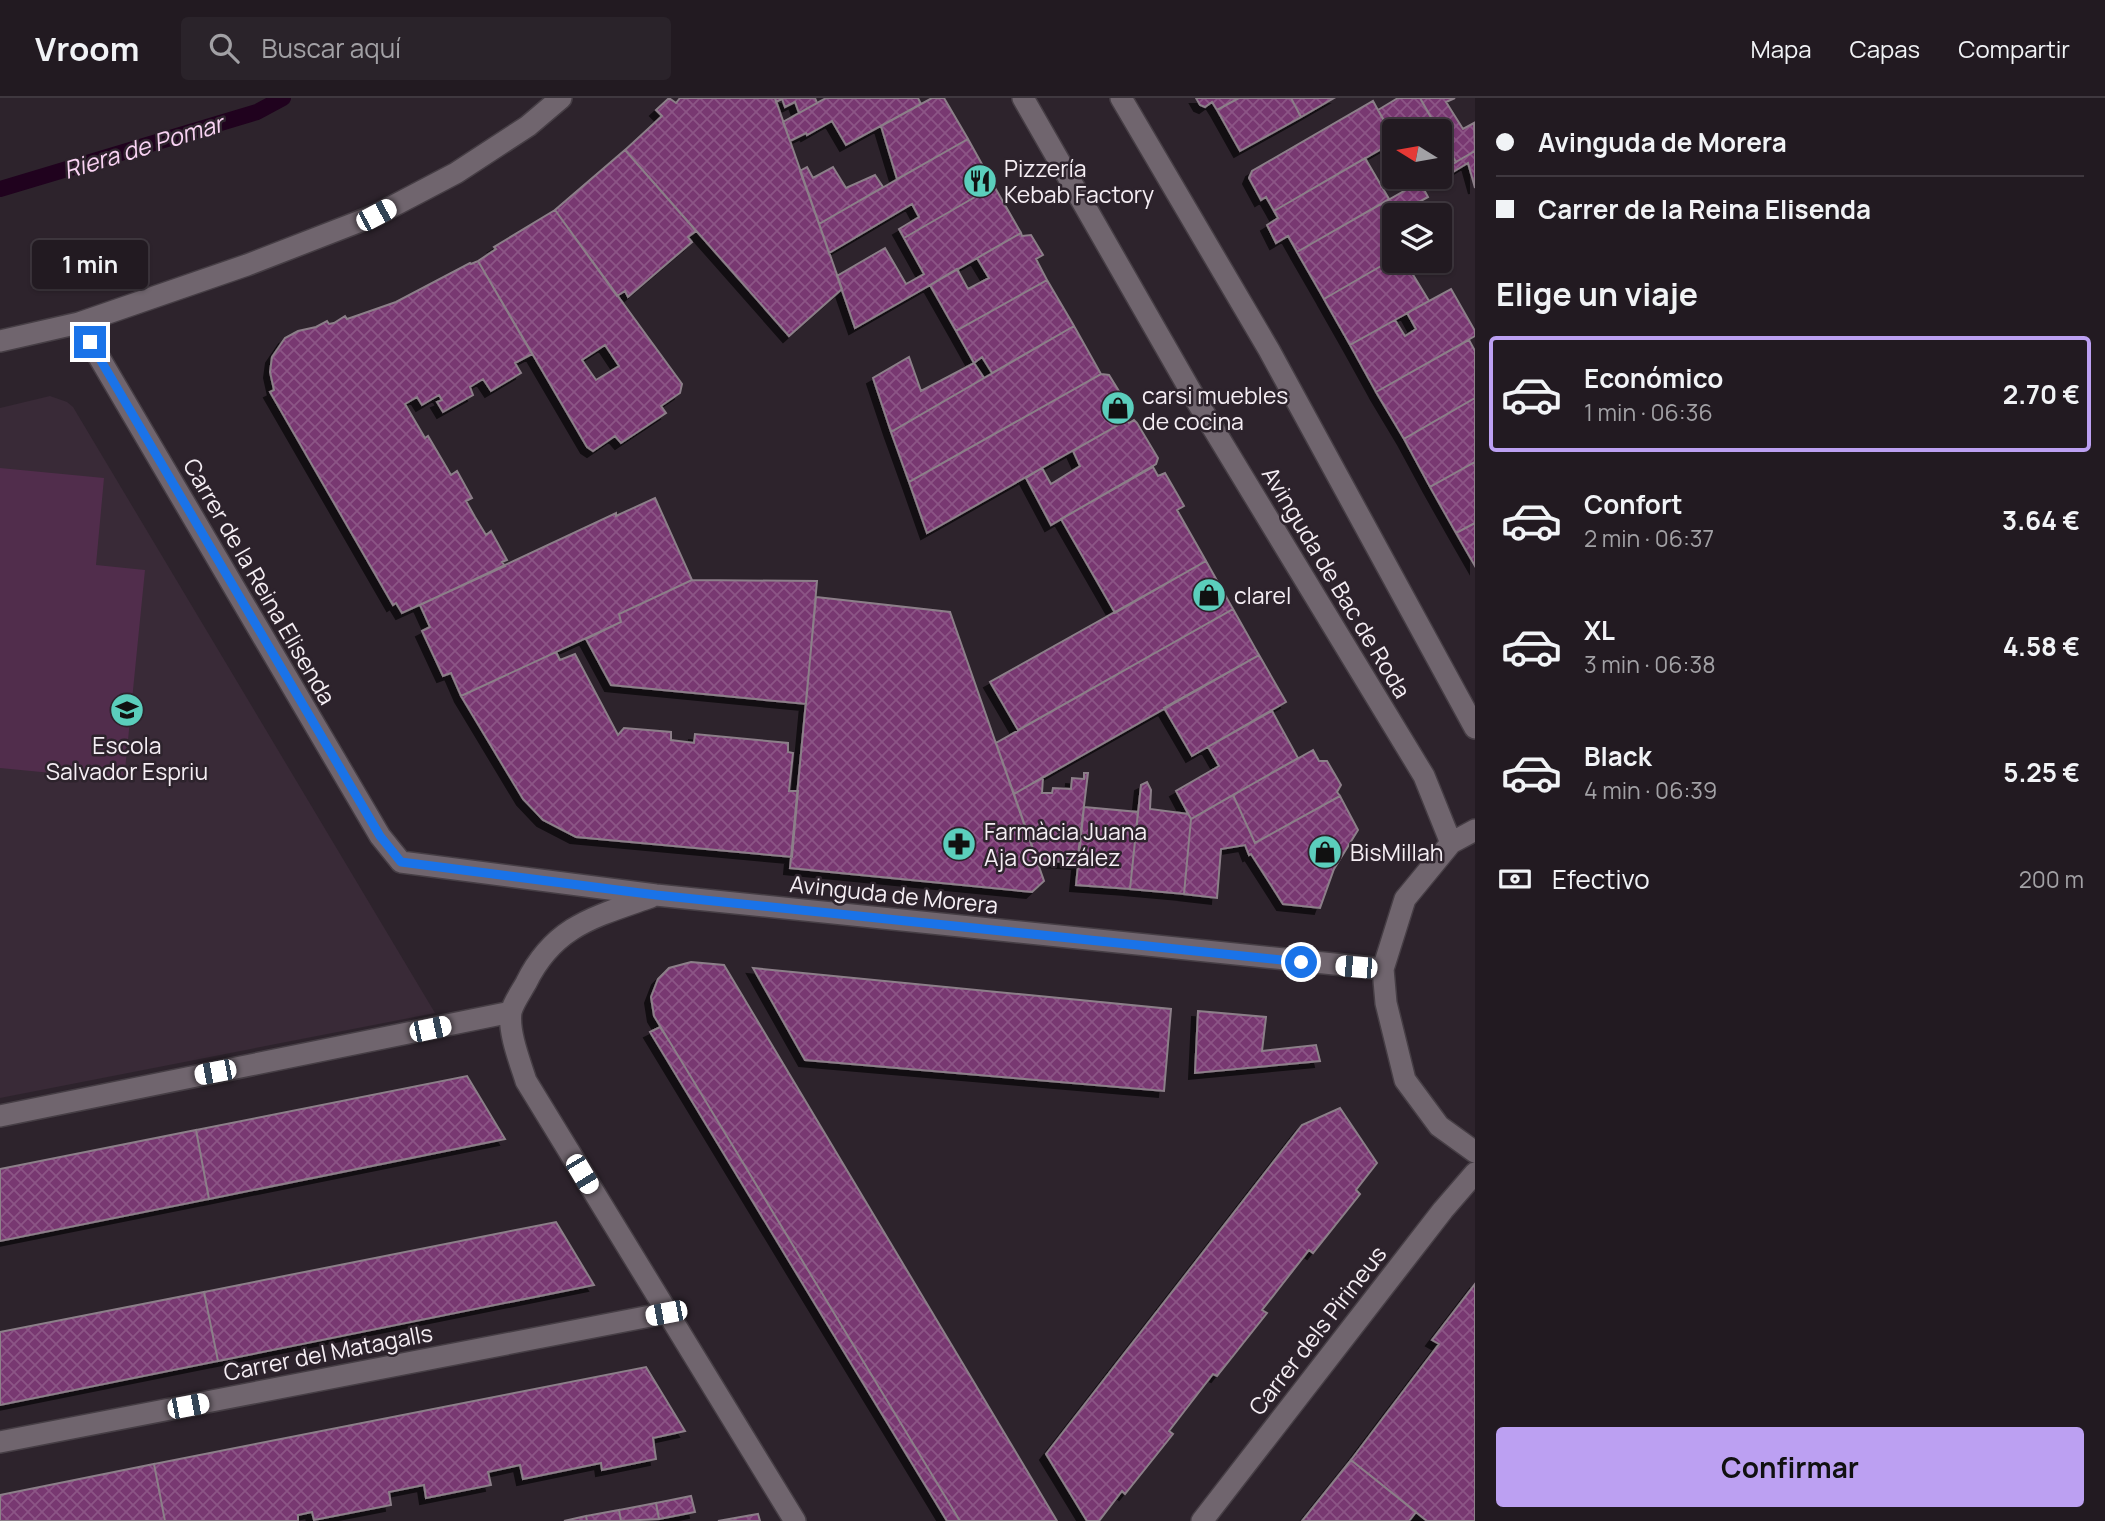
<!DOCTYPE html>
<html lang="es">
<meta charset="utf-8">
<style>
:root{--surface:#221a21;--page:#2a232a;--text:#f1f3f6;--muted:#a2a1a5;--line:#3f383f;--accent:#bca0f2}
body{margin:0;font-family:Manrope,sans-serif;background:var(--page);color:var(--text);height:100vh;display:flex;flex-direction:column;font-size:26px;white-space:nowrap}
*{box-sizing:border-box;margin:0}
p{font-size:23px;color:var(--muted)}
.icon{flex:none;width:38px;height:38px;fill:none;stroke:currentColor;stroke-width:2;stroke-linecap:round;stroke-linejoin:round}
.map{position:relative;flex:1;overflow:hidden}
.side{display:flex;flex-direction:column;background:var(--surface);width:630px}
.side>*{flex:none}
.hud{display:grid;align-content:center;height:154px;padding:0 21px;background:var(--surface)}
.needle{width:46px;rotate:281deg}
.controls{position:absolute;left:1382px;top:21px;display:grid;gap:14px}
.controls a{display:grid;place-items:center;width:70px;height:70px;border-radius:7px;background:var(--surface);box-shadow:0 2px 5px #0004,0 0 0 2px var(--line);font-size:35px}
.end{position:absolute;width:32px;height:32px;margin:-16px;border:9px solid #1a73e8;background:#fff;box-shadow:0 0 0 4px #fff}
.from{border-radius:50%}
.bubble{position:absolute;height:49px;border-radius:7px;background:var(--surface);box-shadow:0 2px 5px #0004,0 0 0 2px var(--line);font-size:23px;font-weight:700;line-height:49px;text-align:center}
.car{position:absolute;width:21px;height:42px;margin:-21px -10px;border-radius:9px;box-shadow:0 0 5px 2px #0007;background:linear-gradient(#fff 24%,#345 0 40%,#fff 0 76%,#345 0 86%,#fff 0)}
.hud b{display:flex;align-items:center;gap:24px;height:66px;font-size:26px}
.hud b+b{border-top:2px solid var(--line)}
.hud i{width:18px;height:18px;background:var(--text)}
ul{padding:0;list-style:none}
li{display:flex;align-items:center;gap:21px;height:116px;margin:0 14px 10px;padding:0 7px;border:4px solid transparent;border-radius:7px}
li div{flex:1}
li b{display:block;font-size:26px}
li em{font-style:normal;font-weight:700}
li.current{border-color:var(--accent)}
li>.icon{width:63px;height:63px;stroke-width:1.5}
h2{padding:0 21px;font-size:32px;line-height:84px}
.pay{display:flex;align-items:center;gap:18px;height:77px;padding:0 21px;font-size:26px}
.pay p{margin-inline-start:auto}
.primary-button{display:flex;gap:14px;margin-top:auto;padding:14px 21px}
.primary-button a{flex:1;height:80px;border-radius:7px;background:var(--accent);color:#111;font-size:28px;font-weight:700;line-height:80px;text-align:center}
header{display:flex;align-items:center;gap:42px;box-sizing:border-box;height:98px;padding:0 35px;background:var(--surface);border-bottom:2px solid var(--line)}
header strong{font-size:33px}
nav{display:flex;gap:38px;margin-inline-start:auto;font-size:24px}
.search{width:490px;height:63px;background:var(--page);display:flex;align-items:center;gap:18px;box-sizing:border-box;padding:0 24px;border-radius:7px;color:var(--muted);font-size:26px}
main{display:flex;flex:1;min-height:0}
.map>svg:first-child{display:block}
.built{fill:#392a37}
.pitch{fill:#512d4c}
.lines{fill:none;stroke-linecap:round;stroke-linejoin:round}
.stream{stroke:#20021e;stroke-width:16}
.building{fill:url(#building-cross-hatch);stroke:#8c7f89;stroke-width:2;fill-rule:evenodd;filter:url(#shadow)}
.minor-casing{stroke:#463e45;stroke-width:24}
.minor{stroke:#70656e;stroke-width:21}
.route{stroke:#1a73e8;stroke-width:9}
.labels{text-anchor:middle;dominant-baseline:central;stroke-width:5;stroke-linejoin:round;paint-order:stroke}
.poi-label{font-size:23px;fill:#f5eef4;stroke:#2d232c;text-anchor:start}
.street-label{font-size:23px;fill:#f5eef4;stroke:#2d232c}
.water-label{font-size:24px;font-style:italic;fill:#f9d3f3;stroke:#2d232c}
</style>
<header>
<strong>Vroom</strong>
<div class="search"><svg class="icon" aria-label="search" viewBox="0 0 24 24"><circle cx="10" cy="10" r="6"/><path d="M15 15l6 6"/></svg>Buscar aquí</div>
<nav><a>Mapa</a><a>Capas</a><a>Compartir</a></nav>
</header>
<main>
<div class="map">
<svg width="1475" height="1423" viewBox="0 0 1475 1423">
<defs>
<pattern id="building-cross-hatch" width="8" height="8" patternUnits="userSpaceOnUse" patternTransform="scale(1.75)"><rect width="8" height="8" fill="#783871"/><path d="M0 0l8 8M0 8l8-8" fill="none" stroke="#8c5586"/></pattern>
<filter id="shadow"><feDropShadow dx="-6" dy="6" stdDeviation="0" flood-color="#0009"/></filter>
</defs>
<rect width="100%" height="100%" fill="#2d232c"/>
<path class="built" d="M 50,298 L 67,304 L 73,309 L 435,915 L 0,1000 L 0,310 Z"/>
<path class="pitch" d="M 0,370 L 104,380 L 96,467 L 145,472 L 124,682 L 0,670 Z"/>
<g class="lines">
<path class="stream" d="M 0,91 L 257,14 L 283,0"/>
</g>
<path class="building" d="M 669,0 L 676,5 L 680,0 L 775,0 L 842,191 L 789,238 L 625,52 L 662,18 L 656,12 Z
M 775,0 L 815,0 L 817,5 L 799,15 L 795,4 L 785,9 L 782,1 L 776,4 Z
M 826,0 L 918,0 L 921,6 L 846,47 L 832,23 L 807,37 L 806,35 L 790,43 L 783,24 Z
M 932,0 L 944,0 L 968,41 L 897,81 L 881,28 Z
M 1196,0 L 1239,0 L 1217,12 L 1212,4 L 1205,9 L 1200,7 Z
M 1239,0 L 1291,0 L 1301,19 L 1240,53 L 1217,12 Z
M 1291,0 L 1334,0 L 1301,19 Z
M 1398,0 L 1420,0 L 1439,33 L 1395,33 L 1395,41 L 1378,12 Z
M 1420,0 L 1455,0 L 1446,4 L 1463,31 L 1474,25 L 1475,53 L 1456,64 Z
M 1373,3 L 1395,43 L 1274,113 L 1266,99 L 1261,102 L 1249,80 L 1252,73 Z
M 1440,36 L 1456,64 L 1440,73 Z
M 968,41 L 994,88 L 904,140 L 899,131 L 919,119 L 912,106 L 829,155 L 819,126 Z
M 625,52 L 696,133 L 688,139 L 692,144 L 628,199 L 625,193 L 617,198 L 555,112 Z
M 1475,53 L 1475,90 L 1468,65 L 1453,74 L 1449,68 Z
M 1365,60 L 1389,101 L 1297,154 L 1288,138 L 1276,145 L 1267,127 L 1278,120 L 1274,113 Z
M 807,69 L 813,80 L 833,69 L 846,90 L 875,77 L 883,89 L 819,126 L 800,73 Z
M 1420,84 L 1428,99 L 1395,117 L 1395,160 L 1324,201 L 1297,154 Z
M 994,88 L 1021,135 L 855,230 L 837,178 L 885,150 L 906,186 L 924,176 L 904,140 Z
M 555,112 L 682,286 L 680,295 L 661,308 L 666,315 L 621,345 L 615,338 L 593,353 L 587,349 L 478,163 L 496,151 L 494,149 ZM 605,247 L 619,268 L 596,282 L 582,262 Z
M 1021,135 L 1022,138 L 1031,137 L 1043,157 L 1036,161 L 1047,182 L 956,233 L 930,187 L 957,171 L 968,191 L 989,180 L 977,160 Z
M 1395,160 L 1395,163 L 1433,163 L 1412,175 L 1429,203 L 1350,247 L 1324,201 Z
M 478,163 L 532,256 L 515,265 L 521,275 L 491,293 L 483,281 L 470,289 L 473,297 L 443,314 L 437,304 L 442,302 L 439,297 L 422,307 L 417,299 L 405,306 L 425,340 L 428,338 L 451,377 L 457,373 L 472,400 L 466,403 L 475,419 L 486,437 L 491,433 L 507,462 L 502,464 L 505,468 L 402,515 L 396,505 L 393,507 L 270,294 L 274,292 L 270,274 L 272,259 L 285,240 L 298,233 L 316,229 L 327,223 L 329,226 L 334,225 L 345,218 L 347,221 L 353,219 L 396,204 L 470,165 L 471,166 Z
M 1047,182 L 1074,228 L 992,275 L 982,259 L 974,265 L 956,233 Z
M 1451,191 L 1475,233 L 1475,238 L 1376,294 L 1350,247 L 1395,222 L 1405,238 L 1416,231 L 1407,215 Z
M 1074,228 L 1101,276 L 909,384 L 891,334 Z
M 1469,242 L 1475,253 L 1475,300 L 1404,341 L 1376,294 Z
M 909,259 L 921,293 L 974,265 L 984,280 L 891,334 L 873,280 Z
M 1101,276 L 1109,277 L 1130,311 L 1125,319 L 1127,322 L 927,435 L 909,384 Z
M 1475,300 L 1475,364 L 1430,389 L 1404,341 Z
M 1127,322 L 1129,325 L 1134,322 L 1137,325 L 1158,360 L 1156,366 L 1051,427 L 1026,380 L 1042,370 L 1051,386 L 1080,368 L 1073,353 Z
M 1475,364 L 1475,425 L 1456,435 L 1430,389 Z
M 1153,369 L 1158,378 L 1165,375 L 1184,408 L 1177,412 L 1206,463 L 1115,515 L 1061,421 Z
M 655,400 L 692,482 L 619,516 L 621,524 L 461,598 L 451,575 L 443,578 L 422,533 L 430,529 L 420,507 L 616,415 L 616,418 Z
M 1475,425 L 1475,468 L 1456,435 Z
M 1206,463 L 1233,511 L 1018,632 L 990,584 Z
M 692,482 L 817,483 L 806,606 L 611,587 L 586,541 L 621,524 L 619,516 Z
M 816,499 L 950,514 L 1044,783 L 1032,794 L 790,770 Z
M 1233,511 L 1259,557 L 1014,696 L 996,645 Z
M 556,554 L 560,562 L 575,556 L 618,637 L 624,630 L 671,634 L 671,642 L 694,645 L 695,636 L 788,645 L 788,654 L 793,655 L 789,693 L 798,693 L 792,759 L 576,739 L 543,722 L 523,701 L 461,598 Z
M 1259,557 L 1286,604 L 1192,658 L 1164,610 Z
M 1272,613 L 1298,660 L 1191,721 L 1176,693 L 1219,668 L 1208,649 Z
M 1313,652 L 1319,663 L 1327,663 L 1341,687 L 1337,694 L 1340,698 L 1255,745 L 1233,697 Z
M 1084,675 L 1088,675 L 1077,765 L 1037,762 L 1014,696 L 1043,679 L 1042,695 L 1052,695 L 1053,690 L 1071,691 L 1072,680 L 1084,681 Z
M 1147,684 L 1151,692 L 1150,711 L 1188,716 L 1191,721 L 1184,796 L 1130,791 L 1141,687 Z
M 1233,697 L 1255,745 L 1340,698 L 1358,732 L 1334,771 L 1320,810 L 1283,806 L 1251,756 L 1249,757 L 1245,747 L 1221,751 L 1217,800 L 1184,796 L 1191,721 Z
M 1084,709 L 1138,714 L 1130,791 L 1076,787 Z
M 691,864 L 724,867 L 1057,1423 L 960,1423 L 654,918 L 651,899 L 658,881 L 669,870 Z
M 753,870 L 1171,911 L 1164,993 L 805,962 Z
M 1198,913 L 1266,919 L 1262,953 L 1316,947 L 1320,963 L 1195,975 Z
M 660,929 L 671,946 L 960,1423 L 947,1423 L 835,1239 L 650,934 Z
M 467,978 L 505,1041 L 209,1101 L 196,1032 Z
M 1340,1010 L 1377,1065 L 1356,1092 L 1360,1096 L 1313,1155 L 1309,1152 L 1262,1212 L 1267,1215 L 1217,1278 L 1213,1276 L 1169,1333 L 1173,1336 L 1125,1396 L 1122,1393 L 1099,1423 L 1087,1423 L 1046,1356 L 1302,1027 Z
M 196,1032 L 209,1101 L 0,1143 L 0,1071 Z
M 556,1124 L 594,1187 L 218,1263 L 204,1194 Z
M 1475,1186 L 1475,1423 L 1427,1423 L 1351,1362 L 1439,1246 L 1432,1242 Z
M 204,1194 L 218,1263 L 0,1307 L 0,1234 Z
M 646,1269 L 685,1333 L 653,1340 L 656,1361 L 602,1372 L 601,1365 L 523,1381 L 520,1367 L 488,1374 L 491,1387 L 426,1400 L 424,1387 L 389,1394 L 391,1407 L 314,1422 L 312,1414 L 298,1417 L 298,1423 L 165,1423 L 154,1366 Z
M 1351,1362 L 1416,1414 L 1409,1423 L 1302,1423 Z
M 154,1366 L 165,1423 L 0,1423 L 0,1397 Z
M 691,1398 L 695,1414 L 659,1421 L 656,1405 Z
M 656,1405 L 659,1421 L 621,1423 L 619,1412 Z
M 619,1412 L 621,1423 L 587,1423 L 586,1418 Z
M 758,1416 L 760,1423 L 718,1423 Z
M 586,1418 L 587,1423 L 564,1423 Z"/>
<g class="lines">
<g class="minor-casing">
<path id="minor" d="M 1023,0 L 1193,297 L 1424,678 L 1451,745
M 1121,0 L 1269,252 L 1475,630
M 79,225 L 380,738 L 401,764 L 656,797 L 1383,871
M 0,243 L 79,225 L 247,167 L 376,117 L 456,75 L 528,28 L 561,0
M 1475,732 L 1451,745 L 1405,801 L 1383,871 L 1386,905 L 1405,982 L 1439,1028 L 1475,1054
M 651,799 C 594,819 554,828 526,885 C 521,894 513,905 511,914 C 508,934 520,964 526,983 L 795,1423
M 0,1018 L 511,914
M 0,1344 L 666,1215
M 1202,1423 L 1443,1112 L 1475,1075"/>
</g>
<use href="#minor" class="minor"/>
</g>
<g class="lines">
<path class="route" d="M 90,244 L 380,738 L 401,764 L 656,797 L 1301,864"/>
</g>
<defs>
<g id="restaurant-disc" transform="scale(1.75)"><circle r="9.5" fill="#5bcebc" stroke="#2d232c"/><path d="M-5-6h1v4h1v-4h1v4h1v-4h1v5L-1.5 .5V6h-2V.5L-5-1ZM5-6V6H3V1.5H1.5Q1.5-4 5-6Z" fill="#111"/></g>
<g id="shop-disc" transform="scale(1.75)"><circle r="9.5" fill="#5bcebc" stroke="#2d232c"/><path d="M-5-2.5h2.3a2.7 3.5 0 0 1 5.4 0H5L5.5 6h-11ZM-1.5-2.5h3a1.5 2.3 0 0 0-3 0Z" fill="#111"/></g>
<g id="school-disc" transform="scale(1.75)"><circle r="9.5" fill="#5bcebc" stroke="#2d232c"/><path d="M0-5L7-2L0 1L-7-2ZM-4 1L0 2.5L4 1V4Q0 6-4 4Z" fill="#111"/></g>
<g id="pharmacy-disc" transform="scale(1.75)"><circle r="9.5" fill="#5bcebc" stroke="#2d232c"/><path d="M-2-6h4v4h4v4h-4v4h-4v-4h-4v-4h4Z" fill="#111"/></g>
</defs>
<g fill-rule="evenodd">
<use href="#restaurant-disc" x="980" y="83"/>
<use href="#shop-disc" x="1118" y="310"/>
<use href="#shop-disc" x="1209" y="497"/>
<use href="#school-disc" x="127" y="612"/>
<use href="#pharmacy-disc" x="959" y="746"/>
<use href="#shop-disc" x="1325" y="754"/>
</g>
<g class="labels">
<g class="poi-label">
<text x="1004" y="70">Pizzería<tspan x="1004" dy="26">Kebab Factory</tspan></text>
<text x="1142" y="297">carsi muebles<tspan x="1142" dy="26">de cocina</tspan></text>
<text x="1234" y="497">clarel</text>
<text x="127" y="647" text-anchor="middle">Escola<tspan x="127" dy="26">Salvador Espriu</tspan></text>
<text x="984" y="733">Farmàcia Juana<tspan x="984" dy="26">Aja González</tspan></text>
<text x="1350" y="754">BisMillah</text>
</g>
<g class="street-label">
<text transform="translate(260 483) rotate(60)">Carrer de la Reina Elisenda</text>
<text transform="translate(1337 484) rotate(59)">Avinguda de Bac de Roda</text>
<text transform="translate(894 796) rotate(6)">Avinguda de Morera</text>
<text transform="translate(1317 1232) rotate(-52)">Carrer dels Pirineus</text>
<text transform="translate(328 1254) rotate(-11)">Carrer del Matagalls</text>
</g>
<g class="water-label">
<text transform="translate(143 48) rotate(-17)">Riera de Pomar</text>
</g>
</g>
</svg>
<div class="controls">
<a><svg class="needle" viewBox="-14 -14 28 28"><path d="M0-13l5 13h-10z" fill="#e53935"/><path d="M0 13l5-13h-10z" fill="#a2a1a5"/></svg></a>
<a><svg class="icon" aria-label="layers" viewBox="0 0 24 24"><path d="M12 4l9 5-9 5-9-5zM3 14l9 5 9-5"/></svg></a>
</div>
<i class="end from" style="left:1301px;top:864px"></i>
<i class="end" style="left:90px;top:244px"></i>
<div class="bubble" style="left:32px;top:142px;width:116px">1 min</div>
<i class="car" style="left:376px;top:117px;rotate:62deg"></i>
<i class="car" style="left:1356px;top:869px;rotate:275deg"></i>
<i class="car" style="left:430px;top:931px;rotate:78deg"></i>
<i class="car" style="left:215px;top:974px;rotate:259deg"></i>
<i class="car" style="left:582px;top:1076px;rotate:149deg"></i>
<i class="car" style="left:666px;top:1215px;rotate:259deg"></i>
<i class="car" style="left:188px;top:1308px;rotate:79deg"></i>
</div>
<section class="side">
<div class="hud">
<b><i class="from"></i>Avinguda de Morera</b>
<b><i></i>Carrer de la Reina Elisenda</b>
</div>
<h2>Elige un viaje</h2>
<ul>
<li class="current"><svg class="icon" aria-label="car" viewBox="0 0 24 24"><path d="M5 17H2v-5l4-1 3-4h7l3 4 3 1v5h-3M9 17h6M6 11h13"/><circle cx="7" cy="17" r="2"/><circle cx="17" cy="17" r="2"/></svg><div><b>Económico</b><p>1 min · 06:36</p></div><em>2.70 €</em></li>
<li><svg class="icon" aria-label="car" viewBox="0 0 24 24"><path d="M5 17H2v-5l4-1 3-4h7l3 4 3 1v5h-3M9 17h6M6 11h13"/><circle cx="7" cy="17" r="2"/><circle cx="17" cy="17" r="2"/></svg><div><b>Confort</b><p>2 min · 06:37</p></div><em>3.64 €</em></li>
<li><svg class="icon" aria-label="car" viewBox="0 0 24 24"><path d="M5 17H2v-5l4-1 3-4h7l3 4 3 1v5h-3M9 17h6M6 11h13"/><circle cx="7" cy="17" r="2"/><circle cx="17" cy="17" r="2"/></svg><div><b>XL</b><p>3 min · 06:38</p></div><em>4.58 €</em></li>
<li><svg class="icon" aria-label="car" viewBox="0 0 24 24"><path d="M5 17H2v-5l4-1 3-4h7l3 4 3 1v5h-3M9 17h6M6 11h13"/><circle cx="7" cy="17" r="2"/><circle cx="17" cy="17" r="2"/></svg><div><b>Black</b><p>4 min · 06:39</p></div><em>5.25 €</em></li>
</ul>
<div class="pay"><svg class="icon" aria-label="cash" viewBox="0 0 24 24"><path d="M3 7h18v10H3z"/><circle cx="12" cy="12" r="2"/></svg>Efectivo<p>200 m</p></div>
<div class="primary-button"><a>Confirmar</a></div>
</section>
</main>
